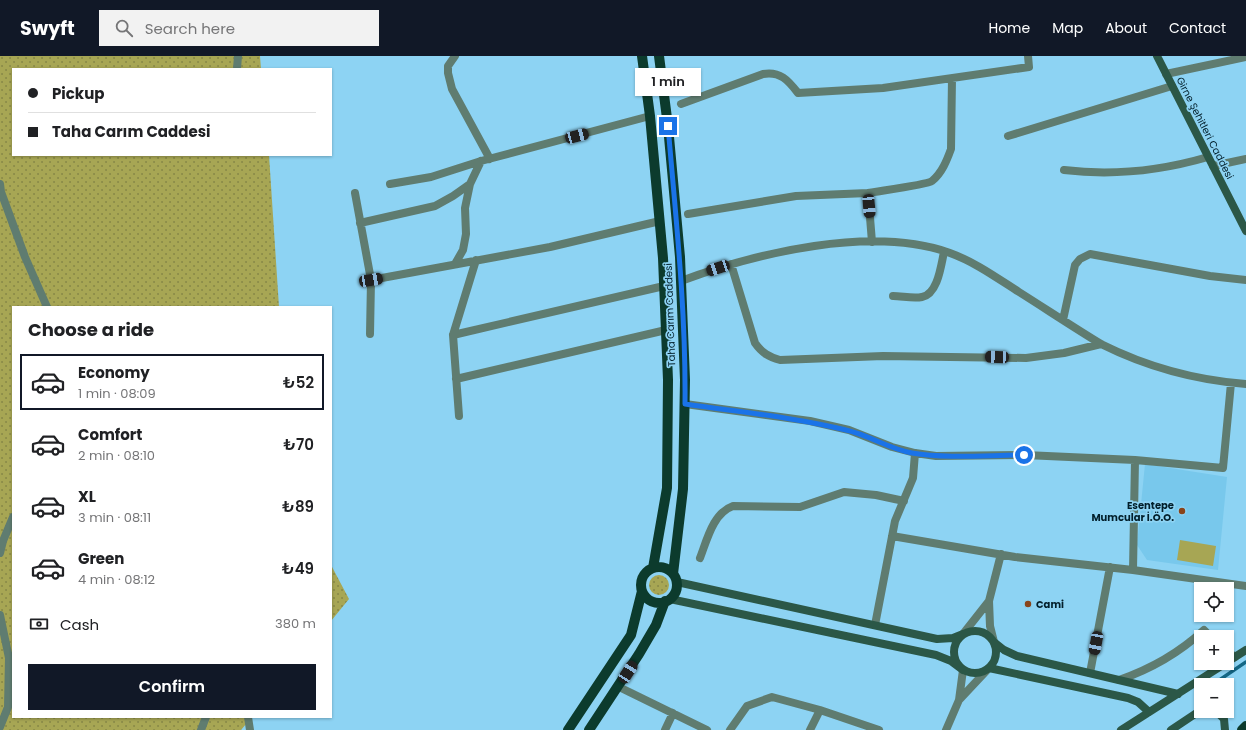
<!DOCTYPE html>
<meta charset="utf-8">
<style>
:root{--surface:#fff;--page:#f2f2f2;--text:#202124;--muted:#757577;--line:#e0e0e0;--accent:#111827}
body{margin:0;font-family:Poppins,sans-serif;background:var(--page);color:var(--text);height:100vh;display:flex;flex-direction:column;font-size:15px;white-space:nowrap}
*{box-sizing:border-box;margin:0}
p{font-size:13px;color:var(--muted)}
.icon{flex:none;width:22px;height:22px;fill:none;stroke:currentColor;stroke-width:2;stroke-linecap:round;stroke-linejoin:round}
.map{position:relative;flex:1;overflow:hidden}
.side{position:absolute;left:12px;top:250px;width:320px;height:412px;display:flex;flex-direction:column;background:var(--surface);border-radius:0px;box-shadow:0 1px 3px #0004}
.side>*{flex:none}
.top-card{position:absolute;left:12px;top:12px;width:320px;height:88px;border-radius:0px;box-shadow:0 1px 3px #0004;display:grid;align-content:center;height:88px;padding:0 16px;background:var(--surface)}
.controls{position:absolute;left:1194px;top:526px;display:grid;gap:8px}
.controls a{display:grid;place-items:center;width:40px;height:40px;border-radius:0px;background:var(--surface);box-shadow:0 1px 3px #0004;font-size:20px}
.end{position:absolute;width:18px;height:18px;margin:-9px;border:5px solid #1a73e8;background:#fff;box-shadow:0 0 0 2px #fff}
.from{border-radius:50%}
.bubble{position:absolute;height:28px;border-radius:0px;background:var(--surface);box-shadow:0 1px 3px #0004;font-size:13px;font-weight:600;line-height:28px;text-align:center}
.car{position:absolute;width:12px;height:24px;margin:-12px -6px;border-radius:5px;box-shadow:0 0 3px 1px #0007;background:linear-gradient(#222 24%,#8ab4d8 0 40%,#222 0 76%,#8ab4d8 0 86%,#222 0)}
.top-card b{display:flex;align-items:center;gap:14px;height:38px;font-size:15px}
.top-card b+b{border-top:1px solid var(--line)}
.top-card i{width:10px;height:10px;background:var(--text)}
ul{padding:0;list-style:none}
li{display:flex;align-items:center;gap:12px;height:56px;margin:0 8px 6px;padding:0 8px;border:2px solid transparent;border-radius:0px}
li div{flex:1}
li b{display:block;font-size:15px}
li em{font-style:normal;font-weight:600}
li.current{border-color:var(--accent)}
li>.icon{width:36px;height:36px;stroke-width:1.5}
h2{padding:0 16px;font-size:18px;line-height:48px}
.pay{display:flex;align-items:center;gap:10px;height:44px;padding:0 16px;font-size:15px}
.pay p{margin-inline-start:auto}
.action{display:flex;gap:8px;margin-top:auto;padding:8px 16px}
.action a{flex:1;height:46px;border-radius:0px;background:var(--accent);color:#fff;font-size:16px;font-weight:600;line-height:46px;text-align:center}
header{display:flex;align-items:center;gap:24px;box-sizing:border-box;height:56px;padding:0 20px;background:var(--accent);color:#fff}
header strong{font-size:19px}
nav{display:flex;gap:22px;margin-inline-start:auto;font-size:14px}
.search{width:280px;height:36px;background:var(--page);display:flex;align-items:center;gap:10px;box-sizing:border-box;padding:0 14px;border-radius:0px;color:var(--muted);font-size:15px}
.map>svg:first-child{display:block}
.built{fill:#78c8ec}
.grass{fill:url(#grass-dots)}
.park{fill:#a7a654}
.lines{fill:none;stroke-linecap:round;stroke-linejoin:round}
.stream{stroke:#146785;stroke-width:3.5}
.street{stroke:#5f7c70;stroke-width:8}
.secondary{stroke:#2b5747;stroke-width:8}
.primary{stroke:#0c3b2d;stroke-width:10}
.route{stroke:#1a73e8;stroke-width:5}
.poi-dot{fill:#89441a;stroke:#8dd3f3;stroke-width:1.5}
.labels{text-anchor:middle;dominant-baseline:central;stroke-width:3.5;stroke-linejoin:round;paint-order:stroke}
.street-label{font-size:10px;fill:#021f2b;stroke:#8dd3f3}
.poi-label{font-size:10px;font-weight:bold;fill:#021f2b;stroke:#8dd3f3;text-anchor:end}
</style>
<header>
<strong>Swyft</strong>
<div class="search"><svg class="icon" aria-label="search" viewBox="0 0 24 24"><circle cx="10" cy="10" r="6"/><path d="M15 15l6 6"/></svg>Search here</div>
<nav><a>Home</a><a>Map</a><a>About</a><a>Contact</a></nav>
</header>
<div class="map">
<svg width="1246" height="674" viewBox="0 0 1246 674">
<defs>
<pattern id="grass-dots" width="8" height="8" patternUnits="userSpaceOnUse"><rect width="8" height="8" fill="#a7a654"/><path d="M2 2h.1M6 6h.1" fill="none" stroke="#868746" stroke-width="1.8" stroke-linecap="round"/></pattern>
</defs>
<rect width="100%" height="100%" fill="#8dd3f3"/>
<path class="built" d="M 1145,408 L 1227,421 L 1218,514 L 1147,504 L 1137,489 Z"/>
<path class="grass" d="M 0,0 L 260,0 L 261,13 L 13,13 L 13,99 L 269,99 L 279,251 L 13,251 L 13,661 L 252,661 L 241,674 L 0,674 Z
M 331,509 L 349,543 L 331,565 Z
M649 529a10 10 0 1 1 20 0a10 10 0 1 1-20 0Z"/>
<path class="park" d="M 1180,484 L 1216,490 L 1213,510 L 1177,504 Z"/>
<g class="lines">
<path class="stream" d="M 1212,629 L 1246,606
M 1200,637 L 1201,636"/>
<path class="street" d="M 455,0 L 448,10 L 448,17 L 452,33 L 490,103
M 237,13 L 238,0
M 1166,18 L 1246,1
M 681,48 L 763,18 C 780,15 788,24 798,37 L 883,32 L 1029,11 L 1028,0
M 1008,80 L 1172,30
M 1213,110 L 1246,103
M 1064,114 C 1113,120 1160,115 1208,101
M 0,128 L 1,136 L 25,201 L 47,251
M 390,128 L 431,121 L 481,105 L 650,60
M 355,137 L 371,224 L 370,278
M 688,158 L 796,140 L 868,137
M 360,167 L 435,150 L 453,140 L 470,128
M 872,186 L 868,137 C 878,135 926,129 932,125 C 942,117 947,104 951,93 L 952,22
M 455,208 L 463,194 L 466,178 L 465,152 L 470,128 L 481,105
M 731,208 L 755,287 C 762,297 769,301 780,304 L 883,300 L 1026,302 L 1064,297 L 1101,288
M 371,224 L 550,191 L 660,165
M 681,225 C 756,197 872,169 950,197 C 975,206 997,222 1019,236 C 1046,253 1073,271 1101,288 C 1147,311 1194,324 1246,328
M 893,240 C 902,240 913,243 922,241 C 938,238 941,209 944,196
M 1063,264 L 1075,209 L 1080,203 L 1090,198 L 1210,220 L 1246,224
M 453,279 L 664,230
M 456,323 L 666,274
M 685,348 L 810,365 L 849,374 L 892,391 L 915,397 L 936,400 L 1025,399 L 1135,404 L 1223,412 L 1231,327
M 459,360 L 453,279 L 476,204
M 892,480 L 1015,501 L 1133,514 L 1246,530
M 0,497 L 3,485 L 13,461
M 700,502 C 707,484 713,457 733,450 L 800,451 L 844,436 L 876,439 L 904,445
M 1133,514 L 1135,404
M 0,559 L 9,602 L 8,651 L 0,671
M 875,569 L 895,465 L 913,422 L 915,397
M 963,578 L 989,545
M 994,586 L 990,570 L 989,545 L 1001,498
M 1227,595 L 1235,601
M 1090,617 L 1110,511
M 1119,624 C 1151,613 1179,597 1204,574 L 1211,581
M 619,631 L 707,674
M 959,644 L 989,612
M 248,661 L 250,674
M 201,674 L 206,661
M 665,674 L 673,657
M 730,674 L 747,650 L 772,641 L 820,654
M 810,674 L 820,654 L 879,674
M 946,674 L 959,644 L 963,614"/>
<path class="secondary" d="M 1157,0 L 1246,175
M 677,526 L 937,583 L 953,582 L 963,578
M 670,543 L 936,599 L 951,605 L 963,614
M954 596a21 21 0 1 1 42 0a21 21 0 1 1-42 0Z
M 994,586 L 1004,594 L 1017,600 L 1178,638
M 1227,606 L 1246,594
M 989,612 L 1128,642 L 1138,646 L 1149,656
M 1216,655 L 1224,663 L 1225,674
M 1121,674 L 1226,607
M 1171,674 L 1201,654"/>
<path class="primary" d="M 642,0 L 650,60 L 663,202 L 668,324 L 667,432 L 653,512
M 659,0 L 668,70 L 680,201 L 685,324 L 683,433 L 673,518
M641 529a18 18 0 1 1 36 0a18 18 0 1 1-36 0Z
M 568,674 L 631,579 L 642,535
M 589,674 L 639,598 L 656,569 L 665,545
M 1242,674 L 1246,670"/>
</g>
<g class="lines">
<path class="route" d="M 668,70 C 676,163 686,255 685,348 C 739,356 793,361 846,374 C 869,379 889,393 912,397 C 947,403 989,399 1024,399"/>
</g>
<g class="poi-dot">
<circle cx="1182" cy="455" r="4"/>
<circle cx="1028" cy="548" r="4"/>
</g>
<g class="labels">
<g class="street-label">
<text transform="translate(1205 72) rotate(63)">Girne Şehitleri Caddesi</text>
<text transform="translate(670 259) rotate(-92)">Taha Carım Caddesi</text>
</g>
<g class="poi-label">
<text x="1174" y="449">Esentepe<tspan x="1174" dy="12">Mumcular İ.Ö.O.</tspan></text>
<text x="1036" y="548" text-anchor="start">Cami</text>
</g>
</g>
</svg>
<div class="controls">
<a><svg class="icon" aria-label="locate" viewBox="0 0 24 24"><circle cx="12" cy="12" r="6"/><path d="M12 2v4M12 18v4M2 12h4M18 12h4"/></svg></a>
<a>+</a>
<a>−</a>
</div>
<i class="end from" style="left:1024px;top:399px"></i>
<i class="end" style="left:668px;top:70px"></i>
<div class="bubble" style="left:635px;top:12px;width:66px">1 min</div>
<i class="car" style="left:577px;top:80px;rotate:75deg"></i>
<i class="car" style="left:869px;top:150px;rotate:175deg"></i>
<i class="car" style="left:718px;top:212px;rotate:252deg"></i>
<i class="car" style="left:371px;top:224px;rotate:80deg"></i>
<i class="car" style="left:997px;top:301px;rotate:272deg"></i>
<i class="car" style="left:1096px;top:587px;rotate:191deg"></i>
<i class="car" style="left:628px;top:616px;rotate:33deg"></i>
<div class="top-card">
<b><i class="from"></i>Pickup</b>
<b><i></i>Taha Carım Caddesi</b>
</div>
<section class="side">
<h2>Choose a ride</h2>
<ul>
<li class="current"><svg class="icon" aria-label="car" viewBox="0 0 24 24"><path d="M5 17H2v-5l4-1 3-4h7l3 4 3 1v5h-3M9 17h6M6 11h13"/><circle cx="7" cy="17" r="2"/><circle cx="17" cy="17" r="2"/></svg><div><b>Economy</b><p>1 min · 08:09</p></div><em>₺52</em></li>
<li><svg class="icon" aria-label="car" viewBox="0 0 24 24"><path d="M5 17H2v-5l4-1 3-4h7l3 4 3 1v5h-3M9 17h6M6 11h13"/><circle cx="7" cy="17" r="2"/><circle cx="17" cy="17" r="2"/></svg><div><b>Comfort</b><p>2 min · 08:10</p></div><em>₺70</em></li>
<li><svg class="icon" aria-label="car" viewBox="0 0 24 24"><path d="M5 17H2v-5l4-1 3-4h7l3 4 3 1v5h-3M9 17h6M6 11h13"/><circle cx="7" cy="17" r="2"/><circle cx="17" cy="17" r="2"/></svg><div><b>XL</b><p>3 min · 08:11</p></div><em>₺89</em></li>
<li><svg class="icon" aria-label="car" viewBox="0 0 24 24"><path d="M5 17H2v-5l4-1 3-4h7l3 4 3 1v5h-3M9 17h6M6 11h13"/><circle cx="7" cy="17" r="2"/><circle cx="17" cy="17" r="2"/></svg><div><b>Green</b><p>4 min · 08:12</p></div><em>₺49</em></li>
</ul>
<div class="pay"><svg class="icon" aria-label="cash" viewBox="0 0 24 24"><path d="M3 7h18v10H3z"/><circle cx="12" cy="12" r="2"/></svg>Cash<p>380 m</p></div>
<div class="action"><a>Confirm</a></div>
</section>
</div>
